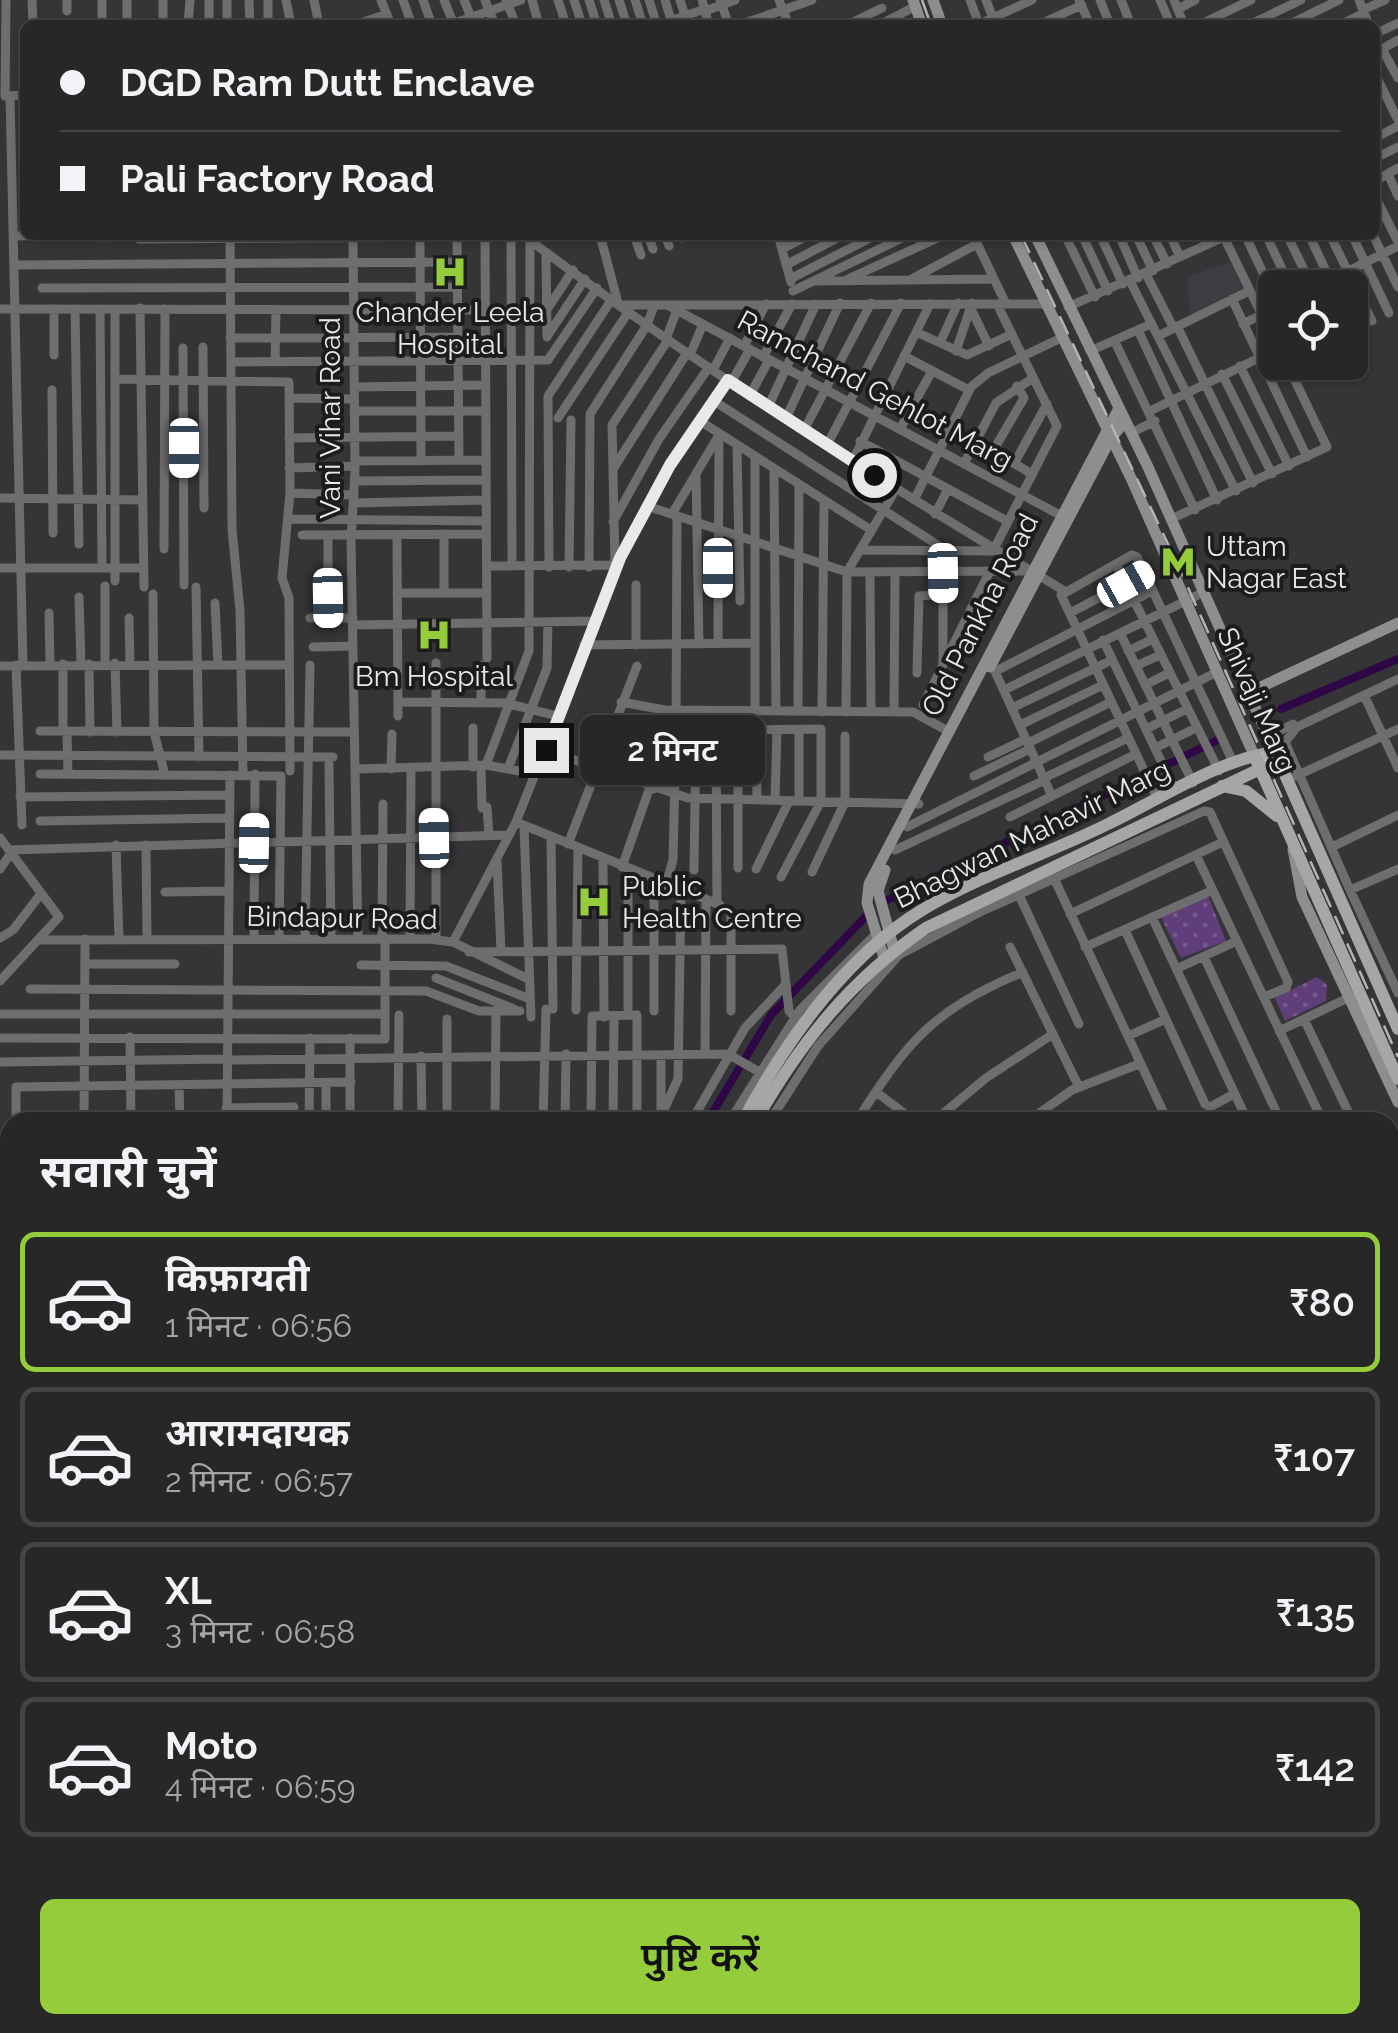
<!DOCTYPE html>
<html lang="hi">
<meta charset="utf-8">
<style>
:root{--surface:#282728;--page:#302f30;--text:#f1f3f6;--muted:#a5a5a8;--line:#444445;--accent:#94cc3c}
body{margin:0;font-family:Raleway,"Noto Sans Devanagari",sans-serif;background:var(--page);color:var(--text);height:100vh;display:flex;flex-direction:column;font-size:38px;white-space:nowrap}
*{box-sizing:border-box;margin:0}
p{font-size:32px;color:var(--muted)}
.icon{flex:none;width:55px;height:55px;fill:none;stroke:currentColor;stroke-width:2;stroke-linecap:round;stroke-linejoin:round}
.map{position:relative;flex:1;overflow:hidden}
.details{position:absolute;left:0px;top:1112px;width:1400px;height:922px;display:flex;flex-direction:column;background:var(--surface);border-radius:30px 30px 0 0;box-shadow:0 2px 8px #0004,0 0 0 2px var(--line)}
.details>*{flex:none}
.hud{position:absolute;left:20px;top:20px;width:1360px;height:220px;border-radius:15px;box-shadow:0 2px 8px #0004,0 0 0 2px var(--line);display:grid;align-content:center;height:220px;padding:0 40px;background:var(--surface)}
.fabs{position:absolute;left:1258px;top:270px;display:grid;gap:20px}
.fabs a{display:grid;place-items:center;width:110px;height:110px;border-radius:15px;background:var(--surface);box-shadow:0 2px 8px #0004,0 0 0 2px var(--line);font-size:50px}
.end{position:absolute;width:45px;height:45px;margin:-22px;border:12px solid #e9e8ea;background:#111;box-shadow:0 0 0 5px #111}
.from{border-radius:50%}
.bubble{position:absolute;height:70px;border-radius:15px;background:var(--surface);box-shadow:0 2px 8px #0004,0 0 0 2px var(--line);font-size:32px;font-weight:600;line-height:70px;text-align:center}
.car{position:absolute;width:30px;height:60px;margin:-30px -15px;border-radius:12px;box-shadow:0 0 8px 2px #0007;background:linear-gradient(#fff 24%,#345 0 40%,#fff 0 76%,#345 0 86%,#fff 0)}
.hud b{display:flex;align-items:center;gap:35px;height:95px;font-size:38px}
.hud b+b{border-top:2px solid var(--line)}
.hud i{width:25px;height:25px;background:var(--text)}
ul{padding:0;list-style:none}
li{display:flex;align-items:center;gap:30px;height:140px;margin:0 20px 15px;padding:0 20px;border:5px solid var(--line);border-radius:15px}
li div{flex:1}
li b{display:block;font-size:38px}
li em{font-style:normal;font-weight:600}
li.current{border-color:var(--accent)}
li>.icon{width:90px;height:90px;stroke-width:1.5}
h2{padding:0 40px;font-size:45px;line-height:120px}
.primary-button{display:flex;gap:20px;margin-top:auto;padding:20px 40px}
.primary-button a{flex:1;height:115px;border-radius:15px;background:var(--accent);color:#111;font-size:40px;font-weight:600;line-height:115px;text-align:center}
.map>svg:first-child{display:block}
.built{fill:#3f3b43}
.park{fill:url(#park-dots)}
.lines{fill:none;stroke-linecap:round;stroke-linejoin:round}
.canal{stroke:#2f0646;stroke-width:8}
.street{stroke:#6e6e6f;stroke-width:9}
.secondary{stroke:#8e8d8f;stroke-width:11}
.primary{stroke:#a7a5a8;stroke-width:12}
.rail{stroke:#b4b3b5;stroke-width:2.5;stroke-dasharray:20 10;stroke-linecap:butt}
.route{stroke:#e9e8ea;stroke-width:12}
.labels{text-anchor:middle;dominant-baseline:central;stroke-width:8;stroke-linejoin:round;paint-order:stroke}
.poi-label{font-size:28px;fill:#e9e8ea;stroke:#1c1c1d}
.street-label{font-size:28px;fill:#e9e8ea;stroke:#1c1c1d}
</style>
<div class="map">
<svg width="1398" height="2033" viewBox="0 0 1398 2033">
<defs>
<pattern id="park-dots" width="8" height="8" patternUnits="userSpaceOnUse" patternTransform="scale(2.5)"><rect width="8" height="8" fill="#603e7a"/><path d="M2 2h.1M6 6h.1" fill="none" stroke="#775a8d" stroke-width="1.8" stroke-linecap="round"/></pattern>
</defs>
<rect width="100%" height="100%" fill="#353436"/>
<path class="built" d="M 1230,262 L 1243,288 L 1190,316 L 1187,277 Z"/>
<path class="park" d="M 1207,893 L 1226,941 L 1181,958 L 1159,913 Z
M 1317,977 L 1327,985 L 1326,1001 L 1285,1021 L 1275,998 Z"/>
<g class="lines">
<path class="canal" d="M 1281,709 L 1398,659
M 881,903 L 1218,740
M 707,1122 L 771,1015 L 870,912
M 235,2033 L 239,2025"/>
<path class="street" d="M 32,0 L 33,25
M 67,0 L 67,11
M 127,0 L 127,25
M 249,0 L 250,25
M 286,0 L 291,25
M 314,0 L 319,25
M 381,0 L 391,25
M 403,0 L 412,25
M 423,0 L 432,25
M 444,0 L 454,25
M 464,0 L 474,25
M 485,0 L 495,25
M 506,0 L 516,25
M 532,0 L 539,25
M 558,0 L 566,25
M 574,0 L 582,25
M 589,0 L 597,25
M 604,0 L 612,25
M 619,0 L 627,25
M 635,0 L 643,25
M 649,0 L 657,25
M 665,0 L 671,20
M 680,0 L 685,16
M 702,0 L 709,25
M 720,0 L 729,25
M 779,0 L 789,25
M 970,0 L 979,24
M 986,0 L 993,18
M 1079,0 L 1090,25
M 1100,0 L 1110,25
M 1121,0 L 1131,25
M 1160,0 L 1171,25
M 1174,0 L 1184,25
M 1359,0 L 1369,25
M 1178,9 L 1195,0
M 1363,10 L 1385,0
M 705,11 L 735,0
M 1255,22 L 1301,0
M 102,25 L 102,0
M 163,25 L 163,0
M 188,25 L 190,0
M 209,25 L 209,0
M 227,25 L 227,0
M 268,25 L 268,0
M 355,25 L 387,14
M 449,25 L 521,0
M 658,25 L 705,9
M 739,25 L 812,0
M 847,25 L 882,8
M 879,25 L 916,6
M 977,25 L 1032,0
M 1038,25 L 1082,5
M 1199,25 L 1251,0
M 1288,25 L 1339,0
M 1340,25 L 1364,13
M 1375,34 L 1398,23
M 1382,49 L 1398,78
M 1375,53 L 1398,40
M 1375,74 L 1398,120
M 5,96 L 6,0
M 8,96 L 25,95
M 10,96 L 23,665
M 1375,138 L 1398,126
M 1375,158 L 1398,147
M 1388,174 L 1398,196
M 1375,181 L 1398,168
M 1375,196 L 1398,242
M 104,235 L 104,238
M 139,235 L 139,239 L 485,237
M 230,235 L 232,529 L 240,611 L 243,774
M 353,235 L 355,471 L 351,540 L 358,939
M 485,235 L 487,658
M 511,235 L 512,566
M 523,235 C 695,366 878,479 1063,590
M 600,235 L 618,303
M 634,235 L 641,255
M 648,235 L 653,249
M 665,235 L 669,246
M 680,235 L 681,238
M 695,235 L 695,236
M 778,235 L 791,282
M 973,235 L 1006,304
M 1065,235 L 1095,297
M 1082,235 L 1108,291
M 1100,235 L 1123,284
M 1119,235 L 1138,278
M 1136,235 L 1153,271
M 1153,235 L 1167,264
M 1170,235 L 1180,257
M 1223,235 L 1275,342
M 1245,235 L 1275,298
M 1266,235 L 1291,288
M 1287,235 L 1313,288
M 1309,235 L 1334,288
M 1330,235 L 1372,321
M 1352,235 L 1389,313
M 1373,235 L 1398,287
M 14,236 L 73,235
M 420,237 L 421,461
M 457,237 L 459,460
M 782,249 L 809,235
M 546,253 L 547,337
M 14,265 L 457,262
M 786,265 L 843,235
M 1146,274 L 1173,327
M 790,279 L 876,235
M 848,279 L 944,235
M 910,280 L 977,244
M 814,281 L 994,279
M 1130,281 L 1236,491
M 42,288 L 457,287
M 1315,288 L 1398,246
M 793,291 L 908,235
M 1232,299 L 1307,457
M 624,305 L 1044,304
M 669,306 L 1060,515
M 1068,307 L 1224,237
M 140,308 L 144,587
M 548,308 L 573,270
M 0,309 L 547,310
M 54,309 L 54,355
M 75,309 L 79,544
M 100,309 L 102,568
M 115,309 L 115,581
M 971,309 L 989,346
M 1350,321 L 1355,330
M 1243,324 L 1275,308
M 1177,326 L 1253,483
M 1138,330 L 1217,500
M 916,332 L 967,355 L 1012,334
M 548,335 L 585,279
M 1160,335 L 1249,291
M 230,338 L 457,337
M 666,339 L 677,310
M 1115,342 L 1195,510
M 940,343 L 958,303
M 744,346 L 766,304
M 203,347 L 204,508
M 183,348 L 184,585
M 956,351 L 972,303
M 1090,351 L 1151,324
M 690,355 L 703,324
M 904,356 L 969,390
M 763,357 L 792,304
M 231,362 L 548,360 L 597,288
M 275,362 L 276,311
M 1240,366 L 1289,466
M 713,370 L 730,338
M 1222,374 L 1272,474
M 115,379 L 289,382 L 290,493 L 282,578 L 289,598 L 290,771
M 731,383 L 750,349
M 354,387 L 484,385
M 52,390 L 53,533
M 750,395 L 769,360
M 290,398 L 354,399
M 714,401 L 947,551
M 768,407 L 816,304
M 354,411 L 484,411
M 1150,411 L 1259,358
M 558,418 L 629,311
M 786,418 L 840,303
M 700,421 L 871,530
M 900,429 L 932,371
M 804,430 L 871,303
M 1131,433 L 1155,421
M 289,438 L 459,436
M 860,441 L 1007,521
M 976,441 L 1032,474
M 827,445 L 901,303
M 737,447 L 740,601
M 993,451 L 1024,398 L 1017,386
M 355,461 L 485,460
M 852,462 L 930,304
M 1015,462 L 1047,404
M 964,464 L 996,403 L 1033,378
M 289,468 L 355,466
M 613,469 L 687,353
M 774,470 L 776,711
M 696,474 L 699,644
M 355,481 L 485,480
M 290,493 L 354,495
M 0,498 L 143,500
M 914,500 L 971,387 L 988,373 L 1061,338
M 354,503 L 485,500
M 647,506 L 847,572 L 1028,571
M 672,514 L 719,435
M 935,514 L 948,489
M 289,519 L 486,521
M 1171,519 L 1327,447 L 1286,362
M 613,522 L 659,439 L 709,367
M 444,534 L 444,593
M 302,535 L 486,534
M 328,535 L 328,618
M 397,535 L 398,716
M 164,549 L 165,309
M 860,550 L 993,551 L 1057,426 L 997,304
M 1116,564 L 1219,771
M 615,565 L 612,425 L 668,340
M 487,566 L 617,565
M 549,567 L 548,396 L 612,299
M 569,567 L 571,420
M 589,567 L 590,414 L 647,325 L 654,306
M 0,568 L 143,568
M 870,573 L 871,712
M 943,573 L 943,665
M 105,586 L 105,663
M 196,587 L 199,757
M 397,593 L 487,593
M 153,594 L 154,732 L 165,775
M 79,597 L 81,664
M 215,603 L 218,665
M 49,613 L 50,665
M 1070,613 L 1144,574
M 129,618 L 130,664
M 310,618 L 353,618
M 353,625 L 593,621
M 1120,633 L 1193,783
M 1103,640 L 1175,790
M 718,643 L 719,435
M 584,645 L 755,643
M 636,645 L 636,585
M 313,647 L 353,646
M 1128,651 L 1153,639
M 115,663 L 117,732
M 63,664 L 63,731
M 89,664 L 90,732
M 16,665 L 22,825
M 0,666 L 289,665
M 1136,666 L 1160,655
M 993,667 L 1052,796
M 996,671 L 1152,591
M 917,673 L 919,596 L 943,594
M 1145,685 L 1169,673
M 1004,690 L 1204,592
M 1364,695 L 1398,768
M 398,702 L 506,703 L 557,716
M 621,702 L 665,710 L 913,712 L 948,731
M 481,703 L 481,665
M 923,705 L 989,573
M 1012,708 L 1112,660
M 755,711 L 755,458
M 798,711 L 799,486
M 822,712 L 824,501
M 846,712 L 847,572 L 896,489
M 894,712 L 895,572
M 1020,725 L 1103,685
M 473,728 L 473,767
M 1146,729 L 1187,709
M 40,731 L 354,732
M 67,731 L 68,774
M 716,731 L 717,904
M 1269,736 L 1293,724
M 756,743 L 757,799
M 1028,743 L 1111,702
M 1155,748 L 1196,728
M 545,750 L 688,798 L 919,804
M 0,755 L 333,757
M 988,757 L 1026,739
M 329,764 L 331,939
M 486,765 L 529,651 L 530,240
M 509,766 L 547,668 L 548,622
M 481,767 L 482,808
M 357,769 L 486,765 L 536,774
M 391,769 L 392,734
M 40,774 L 281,776 L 279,939
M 974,776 L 1030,749
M 1296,776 L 1398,729
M 1044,778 L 1128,738
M 654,789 L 676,725 L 677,516
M 20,797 L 230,795
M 775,800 L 777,730
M 1158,800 L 1061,595 L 1132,555 L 1137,557 L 1234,764
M 799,801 L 799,730
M 487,807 L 489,836
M 1010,817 L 1136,754
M 40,821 L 229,818
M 516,822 L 720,905
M 524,826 L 531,1017
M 907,827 L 1217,672
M 551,837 L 553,1009
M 0,838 L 59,917 L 0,981
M 568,844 L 637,666
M 116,845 L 119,939
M 146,845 L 147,939
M 1332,847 L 1398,815
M 9,850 L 508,835
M 895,850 L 1045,780
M 1196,855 L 1323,1122
M 603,859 L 604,1017
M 497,861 L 501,950
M 622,867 L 650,787
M 738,868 L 738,730
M 0,869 L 11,853
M 756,869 L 789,801
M 1398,869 L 1350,890 L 1398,993
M 694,870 L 696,731
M 812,872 L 845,802 L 845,736
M 1053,876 L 1168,1122
M 666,885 L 673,860 L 676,731 L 821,729 L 821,801 L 781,877
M 1350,890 L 1285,742 L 1297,727 L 1398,679
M 165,892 L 229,891
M 1019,895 L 1079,1024
M 731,912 L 731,1011
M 1070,914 L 1223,842
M 1152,917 L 1248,1122
M 1125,930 L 1205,1104 L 1210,1107 L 1234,1094
M 0,938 L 13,930 L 40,895
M 382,938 L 383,804
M 254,939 L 255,774
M 305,939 L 310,665
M 410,939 L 411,768
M 42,940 L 429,939 L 453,942 L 528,979
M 436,940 L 436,663
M 453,942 L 516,822 L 621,558 L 670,465 L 728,381
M 1010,947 L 1079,1087
M 1085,947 L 1213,890
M 469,952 L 782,949 L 789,1011 L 803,1025
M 1204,957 L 1281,1122
M 85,964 L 175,964
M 361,965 L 446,966 L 530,999
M 1176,969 L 1237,941
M 436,978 L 514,1009
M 30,989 L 426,991 L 479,1011 L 520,1011
M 628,1009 L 628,869
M 576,1010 L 578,848
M 654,1011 L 654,880
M 0,1014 L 384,1014
M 1304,1019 L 1353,1122
M 1279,1031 L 1350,997
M 1128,1036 L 1166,1019
M 130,1037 L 131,1122
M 0,1038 L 385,1039 L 385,938
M 705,1054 L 706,900
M 661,1055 L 661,1113
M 421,1056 L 422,1122
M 227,1060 L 728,1054 L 768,1077
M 0,1062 L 227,1059
M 326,1083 L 326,1122
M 179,1085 L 180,1122
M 876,1092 L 916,1122
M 226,1108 L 294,1107
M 661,1116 L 678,1079 L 681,891
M 84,1119 L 180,1119
M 16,1122 L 16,1087 L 351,1082
M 84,1122 L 85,939
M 227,1122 L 230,775
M 309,1122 L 310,1038
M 350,1122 L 350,1038
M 398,1122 L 399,1015
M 447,1122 L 447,1019
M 495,1122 L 496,1011
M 543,1122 L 546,1009
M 565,1122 L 566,1054
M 591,1122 L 592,1016 L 637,1015 L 637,1122
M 613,1122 L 614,1017
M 691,1122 L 745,1028 L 786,984
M 729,1122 L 800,1010 L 874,936
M 769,1122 L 818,1046 L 899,955 L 978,913 L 1204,811 L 1210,812 L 1288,982 L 1286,988 L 1264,997
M 856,1122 C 908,1041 931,1011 1023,972
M 933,1122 L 986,1078 L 1053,1034
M 1027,1122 L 1072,1090 L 1139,1064
M 1302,1122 L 1319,1114
M 0,1154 L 10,1154
M 1398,1197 L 1390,1201 L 1398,1218
M 1390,1236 L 1398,1233
M 1390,1270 L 1398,1286
M 1390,1398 L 1398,1403
M 1390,1480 L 1398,1468
M 1390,1499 L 1398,1504
M 1390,1666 L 1398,1673
M 6,1708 L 6,1218
M 1390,1730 L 1398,1718
M 1390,1761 L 1398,1768
M 1390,1807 L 1398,1801
M 1390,1885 L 1398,1883
M 1390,1957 L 1398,1957
M 1,1976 L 1,1938 L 7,1919 L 7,1746
M 0,2002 L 10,2002
M 446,2025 L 461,2033
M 531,2025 L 546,2033
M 702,2025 L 709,2033
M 737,2025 L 742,2033
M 816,2025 L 820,2033
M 947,2025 L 960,2033
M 1066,2025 L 1083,2033
M 0,2026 L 82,2025
M 158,2033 L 162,2025
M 184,2033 L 188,2025
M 225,2033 L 229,2025
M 300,2033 L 304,2025
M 337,2033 L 341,2025
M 369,2033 L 374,2025
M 417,2033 L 422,2025
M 1047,2033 L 1049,2025"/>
<path class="secondary" d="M 913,0 L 922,25
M 933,0 L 942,25
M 1013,235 L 1131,478 L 1254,755
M 1035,235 L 1148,467 L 1275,752
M 990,667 L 1111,438 L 1125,422
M 1250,692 L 1398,623
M 1293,849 L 1302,897 L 1398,1102
M 885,870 L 878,891 L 894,950
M 884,958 L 867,903 L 869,884 L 1119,408
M 1390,1577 L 1398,1583
M 599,2025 L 610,2033
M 614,2025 L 625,2033
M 1117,2033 L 1119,2025
M 1126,2033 L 1128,2025"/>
<path class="primary" d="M 1275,752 L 1398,1029
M 1257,762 L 1398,1079
M 1222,786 L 1246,791 L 1277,816
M 742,1122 C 785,1043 843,958 922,910 C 980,875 1048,854 1108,824 C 1160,799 1217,760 1275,752
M 755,1122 C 800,1043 850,980 926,928 L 1260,769 L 1275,752
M 270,2033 L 274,2025
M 282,2033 L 286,2025"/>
<path class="rail" d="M 922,0 L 931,25
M 1021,235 L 1177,563 L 1398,1057"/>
</g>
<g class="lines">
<path class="route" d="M 546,750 L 620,558 L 670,465 L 728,380 L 874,475"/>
</g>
<defs>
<g id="hospital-bare" transform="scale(2.7)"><path d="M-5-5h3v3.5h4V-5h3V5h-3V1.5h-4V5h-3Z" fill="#94cc3c" stroke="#1c1c1d" stroke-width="2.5" paint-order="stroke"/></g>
<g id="metro-bare" transform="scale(2.7)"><path d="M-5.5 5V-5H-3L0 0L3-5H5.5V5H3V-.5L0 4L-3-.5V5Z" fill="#94cc3c" stroke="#1c1c1d" stroke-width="2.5" paint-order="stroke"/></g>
</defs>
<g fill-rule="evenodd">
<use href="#hospital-bare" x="450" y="272"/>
<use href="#metro-bare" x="1178" y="562"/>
<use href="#hospital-bare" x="434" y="635"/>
<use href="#hospital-bare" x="594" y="902"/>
</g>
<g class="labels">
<g class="poi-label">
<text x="450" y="312">Chander Leela<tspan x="450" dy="32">Hospital</tspan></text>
<text x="1206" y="546" text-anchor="start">Uttam<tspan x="1206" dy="32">Nagar East</tspan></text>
<text x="434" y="676">Bm Hospital</text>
<text x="622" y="886" text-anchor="start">Public<tspan x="622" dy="32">Health Centre</tspan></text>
</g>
<g class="street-label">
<text transform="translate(875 390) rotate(28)">Ramchand Gehlot Marg</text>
<text transform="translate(330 418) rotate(-90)">Vani Vihar Road</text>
<text transform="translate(980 615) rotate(-63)">Old Pankha Road</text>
<text transform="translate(1257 700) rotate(66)">Shivaji Marg</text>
<text transform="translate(1032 834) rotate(-26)">Bhagwan Mahavir Marg</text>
<text transform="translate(342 918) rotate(1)">Bindapur Road</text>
</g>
</g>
</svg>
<div class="fabs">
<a><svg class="icon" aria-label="locate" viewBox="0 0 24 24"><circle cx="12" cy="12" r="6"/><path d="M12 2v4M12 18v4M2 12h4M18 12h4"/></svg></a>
</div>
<i class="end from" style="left:874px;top:475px"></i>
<i class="end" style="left:546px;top:750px"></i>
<div class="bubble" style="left:580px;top:715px;width:185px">2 मिनट</div>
<i class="car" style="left:184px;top:448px;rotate:180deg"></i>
<i class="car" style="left:718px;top:568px;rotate:180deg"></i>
<i class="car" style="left:943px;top:573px;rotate:179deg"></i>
<i class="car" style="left:1126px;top:584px;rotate:61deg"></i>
<i class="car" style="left:328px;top:598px;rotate:179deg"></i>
<i class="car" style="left:434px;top:838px;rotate:359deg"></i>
<i class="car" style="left:254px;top:843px;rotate:1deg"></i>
<div class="hud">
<b><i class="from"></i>DGD Ram Dutt Enclave</b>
<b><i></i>Pali Factory Road</b>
</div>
<section class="details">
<h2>सवारी चुनें</h2>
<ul>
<li class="current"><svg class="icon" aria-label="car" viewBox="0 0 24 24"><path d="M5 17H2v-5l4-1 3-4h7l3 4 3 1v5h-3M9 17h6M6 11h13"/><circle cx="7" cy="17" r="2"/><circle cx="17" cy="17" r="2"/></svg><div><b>किफ़ायती</b><p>1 मिनट · 06:56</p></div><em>₹80</em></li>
<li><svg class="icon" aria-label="car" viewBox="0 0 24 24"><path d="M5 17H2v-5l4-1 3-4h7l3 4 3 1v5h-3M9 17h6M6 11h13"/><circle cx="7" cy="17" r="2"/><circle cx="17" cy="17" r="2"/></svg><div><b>आरामदायक</b><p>2 मिनट · 06:57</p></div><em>₹107</em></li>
<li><svg class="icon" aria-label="car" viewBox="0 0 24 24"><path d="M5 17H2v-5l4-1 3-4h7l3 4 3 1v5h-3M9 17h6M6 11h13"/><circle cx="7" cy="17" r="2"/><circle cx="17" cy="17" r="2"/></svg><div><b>XL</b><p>3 मिनट · 06:58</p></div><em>₹135</em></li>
<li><svg class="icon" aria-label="car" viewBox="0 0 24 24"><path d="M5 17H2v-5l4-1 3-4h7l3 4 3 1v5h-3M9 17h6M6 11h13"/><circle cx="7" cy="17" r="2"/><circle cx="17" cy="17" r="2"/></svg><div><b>Moto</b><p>4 मिनट · 06:59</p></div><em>₹142</em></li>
</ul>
<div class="primary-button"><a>पुष्टि करें</a></div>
</section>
</div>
